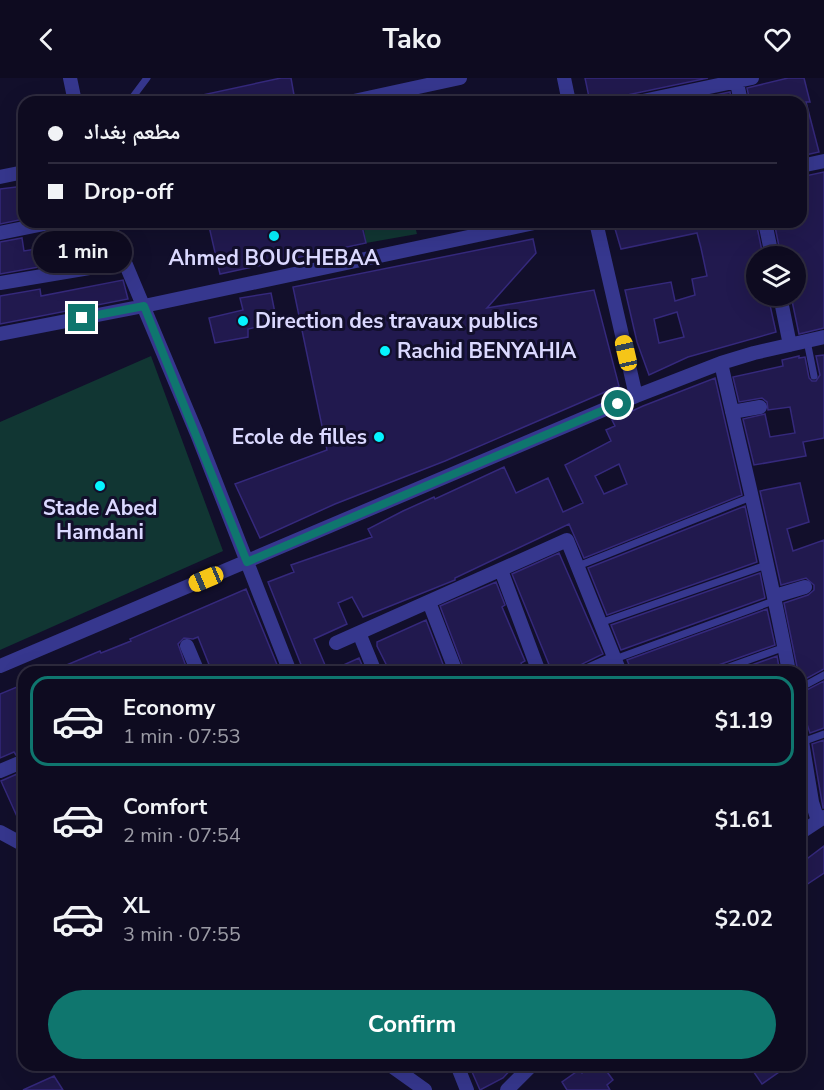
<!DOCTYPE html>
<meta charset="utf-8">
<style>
:root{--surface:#0e0b20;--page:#1c192d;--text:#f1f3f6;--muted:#9b9ba5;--line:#2e2b3e;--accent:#0f766e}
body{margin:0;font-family:"Nunito Sans","Noto Naskh Arabic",sans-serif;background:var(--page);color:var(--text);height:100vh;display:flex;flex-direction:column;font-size:22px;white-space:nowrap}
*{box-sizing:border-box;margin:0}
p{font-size:20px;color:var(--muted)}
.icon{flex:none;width:33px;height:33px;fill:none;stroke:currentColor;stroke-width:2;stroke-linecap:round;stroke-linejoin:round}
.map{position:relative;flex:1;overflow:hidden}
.panel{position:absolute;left:18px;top:588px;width:788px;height:405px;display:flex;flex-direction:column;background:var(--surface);border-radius:18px;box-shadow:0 6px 24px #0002,0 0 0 2px var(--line)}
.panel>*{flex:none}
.top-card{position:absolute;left:18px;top:18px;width:789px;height:132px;border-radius:18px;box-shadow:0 6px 24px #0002,0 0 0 2px var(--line);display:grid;align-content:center;height:132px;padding:0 30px;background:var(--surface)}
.buttons{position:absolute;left:746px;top:168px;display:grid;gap:12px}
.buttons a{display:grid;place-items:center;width:60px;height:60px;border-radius:50%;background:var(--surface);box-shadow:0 6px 24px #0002,0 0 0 2px var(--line);font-size:30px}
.end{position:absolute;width:27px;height:27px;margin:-14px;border:8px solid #0f766e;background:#fff;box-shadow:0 0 0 3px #fff}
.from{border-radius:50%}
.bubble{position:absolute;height:42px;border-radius:21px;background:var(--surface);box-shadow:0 6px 24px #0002,0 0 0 2px var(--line);font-size:20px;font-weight:700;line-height:42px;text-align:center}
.car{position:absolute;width:18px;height:36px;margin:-18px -9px;border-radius:8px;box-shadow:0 0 4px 2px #0007;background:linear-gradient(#f5c518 24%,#345 0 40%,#f5c518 0 76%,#345 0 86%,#f5c518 0)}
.top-card b{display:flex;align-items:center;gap:21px;height:57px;font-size:22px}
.top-card b+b{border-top:2px solid var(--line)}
.top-card i{width:15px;height:15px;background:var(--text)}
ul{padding:10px 0 0;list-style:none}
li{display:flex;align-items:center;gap:18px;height:90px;margin:0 12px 9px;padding:0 18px;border:3px solid transparent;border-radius:18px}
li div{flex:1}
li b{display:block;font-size:22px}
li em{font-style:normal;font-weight:700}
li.selected{border-color:var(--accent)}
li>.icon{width:54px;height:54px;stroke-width:1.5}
.cta{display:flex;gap:12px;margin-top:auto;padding:12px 30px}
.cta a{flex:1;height:69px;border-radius:36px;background:var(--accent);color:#fff;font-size:24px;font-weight:700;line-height:69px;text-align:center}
header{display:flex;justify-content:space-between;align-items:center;height:78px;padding:0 30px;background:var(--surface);font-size:27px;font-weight:700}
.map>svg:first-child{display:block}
.green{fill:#113633}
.building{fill:#21194e;stroke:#35297c;stroke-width:1.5;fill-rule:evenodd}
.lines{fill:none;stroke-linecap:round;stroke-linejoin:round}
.lane{stroke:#36378e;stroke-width:7}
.street{stroke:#36378e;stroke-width:14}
.route{stroke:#0f766e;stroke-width:8}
.poi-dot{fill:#05f4ff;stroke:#120f2b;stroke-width:2}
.labels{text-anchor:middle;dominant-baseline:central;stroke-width:6;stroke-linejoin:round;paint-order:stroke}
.poi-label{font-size:21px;font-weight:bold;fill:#dbd9ff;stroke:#120f2b}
</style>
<header><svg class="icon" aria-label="back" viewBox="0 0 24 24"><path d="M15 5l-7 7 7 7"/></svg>Tako<svg class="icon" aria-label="heart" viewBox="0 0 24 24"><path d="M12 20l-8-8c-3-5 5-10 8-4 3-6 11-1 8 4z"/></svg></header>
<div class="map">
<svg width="824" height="1012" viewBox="0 0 824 1012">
<rect width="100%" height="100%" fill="#120f2b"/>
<path class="green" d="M 363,144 L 414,144 L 417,156 L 366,165 Z
M 151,278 L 223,473 L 0,572 L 0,344 Z"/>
<path class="building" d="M 281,0 L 291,0 L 294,17 L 264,24 L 194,24 L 193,19 Z
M 585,0 L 708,0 L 594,24 L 590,24 Z
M 788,0 L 804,0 L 810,24 L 806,24 L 819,74 L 801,78 L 801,24 L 750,24 L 747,10 Z
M 730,14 L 732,24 L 682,24 Z
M 824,94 L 824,250 L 799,256 L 791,218 L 795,218 L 795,178 L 781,178 L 774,144 L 801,144 L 801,108 L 807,107 L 805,98 Z
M 24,108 L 24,141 L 0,146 L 0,111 Z
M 63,144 L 77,144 L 77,146 L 99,144 L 111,176 L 0,196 L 0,164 L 22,160 L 24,173 L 56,168 L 53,153 L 60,150 Z
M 208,144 L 361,144 L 366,165 L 220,196 Z
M 613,144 L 756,144 L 763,178 L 756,178 L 756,218 L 768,218 L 776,254 L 688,279 L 649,297 L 637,264 L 625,212 L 671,204 L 675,223 L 695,217 L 692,201 L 707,198 L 701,170 L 697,155 L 621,171 ZM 677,234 L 684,259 L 659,265 L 654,241 Z
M 533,161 L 536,175 L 487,230 L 594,212 L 619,308 L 445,383 L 335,426 L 260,460 L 235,406 L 327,372 L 293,209 Z
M 123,202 L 128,221 L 0,246 L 0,218 L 40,211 L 41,218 Z
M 271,215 L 277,245 L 248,251 L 248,259 L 215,265 L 209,240 L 243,232 L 240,220 Z
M 824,277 L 824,360 L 803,364 L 806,378 L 754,387 L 743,341 L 765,336 L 770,359 L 795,355 L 790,329 L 768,332 L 767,324 L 762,320 L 739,324 L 733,299 L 783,288 L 782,282 L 799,278 L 799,280 L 805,279 L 809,300 L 812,303 L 816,303 L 820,297 L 816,278 Z
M 715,300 L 742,417 L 584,480 L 569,446 L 455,500 L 455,502 L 363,539 L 352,519 L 338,525 L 347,546 L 314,561 L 328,594 L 359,580 L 365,594 L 304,594 L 268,504 L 294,494 L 291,487 L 372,459 L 368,451 L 403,433 L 434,419 L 435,421 L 504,389 L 516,415 L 548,400 L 563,434 L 583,425 L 565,387 L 611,363 L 606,352 L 615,348 L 612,342 L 643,328 ZM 619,386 L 627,406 L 604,416 L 595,398 Z
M 800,405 L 809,444 L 787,451 L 793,473 L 824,462 L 824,591 L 800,604 L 800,594 L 798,594 L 784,525 L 808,517 L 814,512 L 814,507 L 806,500 L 781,507 L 760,413 Z
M 745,428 L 757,484 L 607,537 L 588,490 Z
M 559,475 L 603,576 L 582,586 L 577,592 L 552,594 L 512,496 Z
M 760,495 L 765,520 L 621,572 L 611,547 Z
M 496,504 L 505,527 L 502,529 L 525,583 L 521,585 L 525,594 L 465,594 L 440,528 Z
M 246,511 L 280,594 L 212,594 L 198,559 L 193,561 L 184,560 L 178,566 L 188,594 L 50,594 L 100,573 L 101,575 L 131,563 L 130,561 Z
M 767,531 L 775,567 L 713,589 L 709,594 L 632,594 L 627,582 Z
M 426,542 L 446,594 L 390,594 L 377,568 L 377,564 Z
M 777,578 L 780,594 L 732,594 Z
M 824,603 L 824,650 L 810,655 L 807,646 L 800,642 L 800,638 L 805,637 L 801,615 Z
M 24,606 L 24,674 L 16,677 L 14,674 L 0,680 L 0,616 Z
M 824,662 L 824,730 L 823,730 L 812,666 Z
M 24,693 L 24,754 L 1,703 Z
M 824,768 L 824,795 L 806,807 L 804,804 L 800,808 L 800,786 Z
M 469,987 L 515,987 L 503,1000 L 480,1012 Z
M 592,987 L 602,987 L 613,1002 L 607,1007 L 610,1012 L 567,1012 L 562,1004 L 579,992 L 582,995 Z
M 749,987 L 789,987 L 762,1006 Z
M 54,998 L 63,1012 L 23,1012 Z"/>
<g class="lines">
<path class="lane" d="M 129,24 L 147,0
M 807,263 L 814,298
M 578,488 L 751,419
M 600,545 L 766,487
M 615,581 L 776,522
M 715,594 L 785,569
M 800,610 L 824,597
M 802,664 L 824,656"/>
<path class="street" d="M 70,0 L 75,24
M 564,0 L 569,24
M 736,0 L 741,24
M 349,24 L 460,0
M 638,24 L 752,0
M 801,88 L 824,83
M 0,99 L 24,94
M 108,144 L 197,356 L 290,594
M 596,144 L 636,318
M 765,144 L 772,178
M 0,155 L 54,144
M 0,205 L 125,184
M 780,218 L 790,267
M 0,256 L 144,228 L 539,144
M 721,285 C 744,388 770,490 789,594
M 732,334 L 760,329
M 501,492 L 539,594
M 775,518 L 805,509
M 429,524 L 456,594
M 359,555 L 375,594
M 336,565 L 567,462 L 620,594
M 187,568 L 198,594
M 0,588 L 636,318 L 721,285 L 754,275 L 824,259
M 586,594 L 615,581
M 800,651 L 812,724 L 818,743
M 0,693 L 24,683
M 0,754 L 24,767
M 800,755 L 824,739
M 390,987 L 425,1012
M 457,987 L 467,1012
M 507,1012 L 532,987"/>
</g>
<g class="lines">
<path class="route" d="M 82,240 L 144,228 L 247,484 L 618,326"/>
</g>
<g class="poi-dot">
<circle cx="274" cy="158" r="6"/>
<circle cx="243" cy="243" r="6"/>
<circle cx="385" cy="273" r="6"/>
<circle cx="379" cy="359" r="6"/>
<circle cx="100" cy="408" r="6"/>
</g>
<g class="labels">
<g class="poi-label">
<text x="274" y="180">Ahmed BOUCHEBAA</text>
<text x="255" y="243" text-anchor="start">Direction des travaux publics</text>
<text x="397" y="273" text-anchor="start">Rachid BENYAHIA</text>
<text x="367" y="359" text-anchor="end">Ecole de filles</text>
<text x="100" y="430">Stade Abed<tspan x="100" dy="24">Hamdani</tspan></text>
</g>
</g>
</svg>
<div class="buttons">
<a><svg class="icon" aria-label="layers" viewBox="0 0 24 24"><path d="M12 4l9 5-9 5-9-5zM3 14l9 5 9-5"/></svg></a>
</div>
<i class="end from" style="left:618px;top:326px"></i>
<i class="end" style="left:82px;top:240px"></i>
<div class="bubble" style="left:33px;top:153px;width:99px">1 min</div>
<i class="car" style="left:626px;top:275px;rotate:347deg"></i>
<i class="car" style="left:206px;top:501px;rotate:247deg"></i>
<div class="top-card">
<b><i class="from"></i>مطعم بغداد</b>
<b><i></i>Drop-off</b>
</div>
<section class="panel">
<ul>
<li class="selected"><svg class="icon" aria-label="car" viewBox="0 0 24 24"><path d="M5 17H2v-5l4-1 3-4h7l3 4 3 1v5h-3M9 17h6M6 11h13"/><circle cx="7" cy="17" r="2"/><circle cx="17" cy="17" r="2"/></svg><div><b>Economy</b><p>1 min · 07:53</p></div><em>$1.19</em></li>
<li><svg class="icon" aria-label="car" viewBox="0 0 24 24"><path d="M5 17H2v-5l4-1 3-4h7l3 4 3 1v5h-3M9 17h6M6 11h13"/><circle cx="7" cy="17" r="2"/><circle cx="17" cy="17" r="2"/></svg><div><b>Comfort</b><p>2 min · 07:54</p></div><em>$1.61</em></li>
<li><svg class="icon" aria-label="car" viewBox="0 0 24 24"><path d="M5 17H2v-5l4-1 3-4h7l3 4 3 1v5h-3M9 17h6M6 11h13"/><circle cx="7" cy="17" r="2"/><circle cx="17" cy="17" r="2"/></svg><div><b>XL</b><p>3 min · 07:55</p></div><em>$2.02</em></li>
</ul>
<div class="cta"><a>Confirm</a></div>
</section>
</div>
